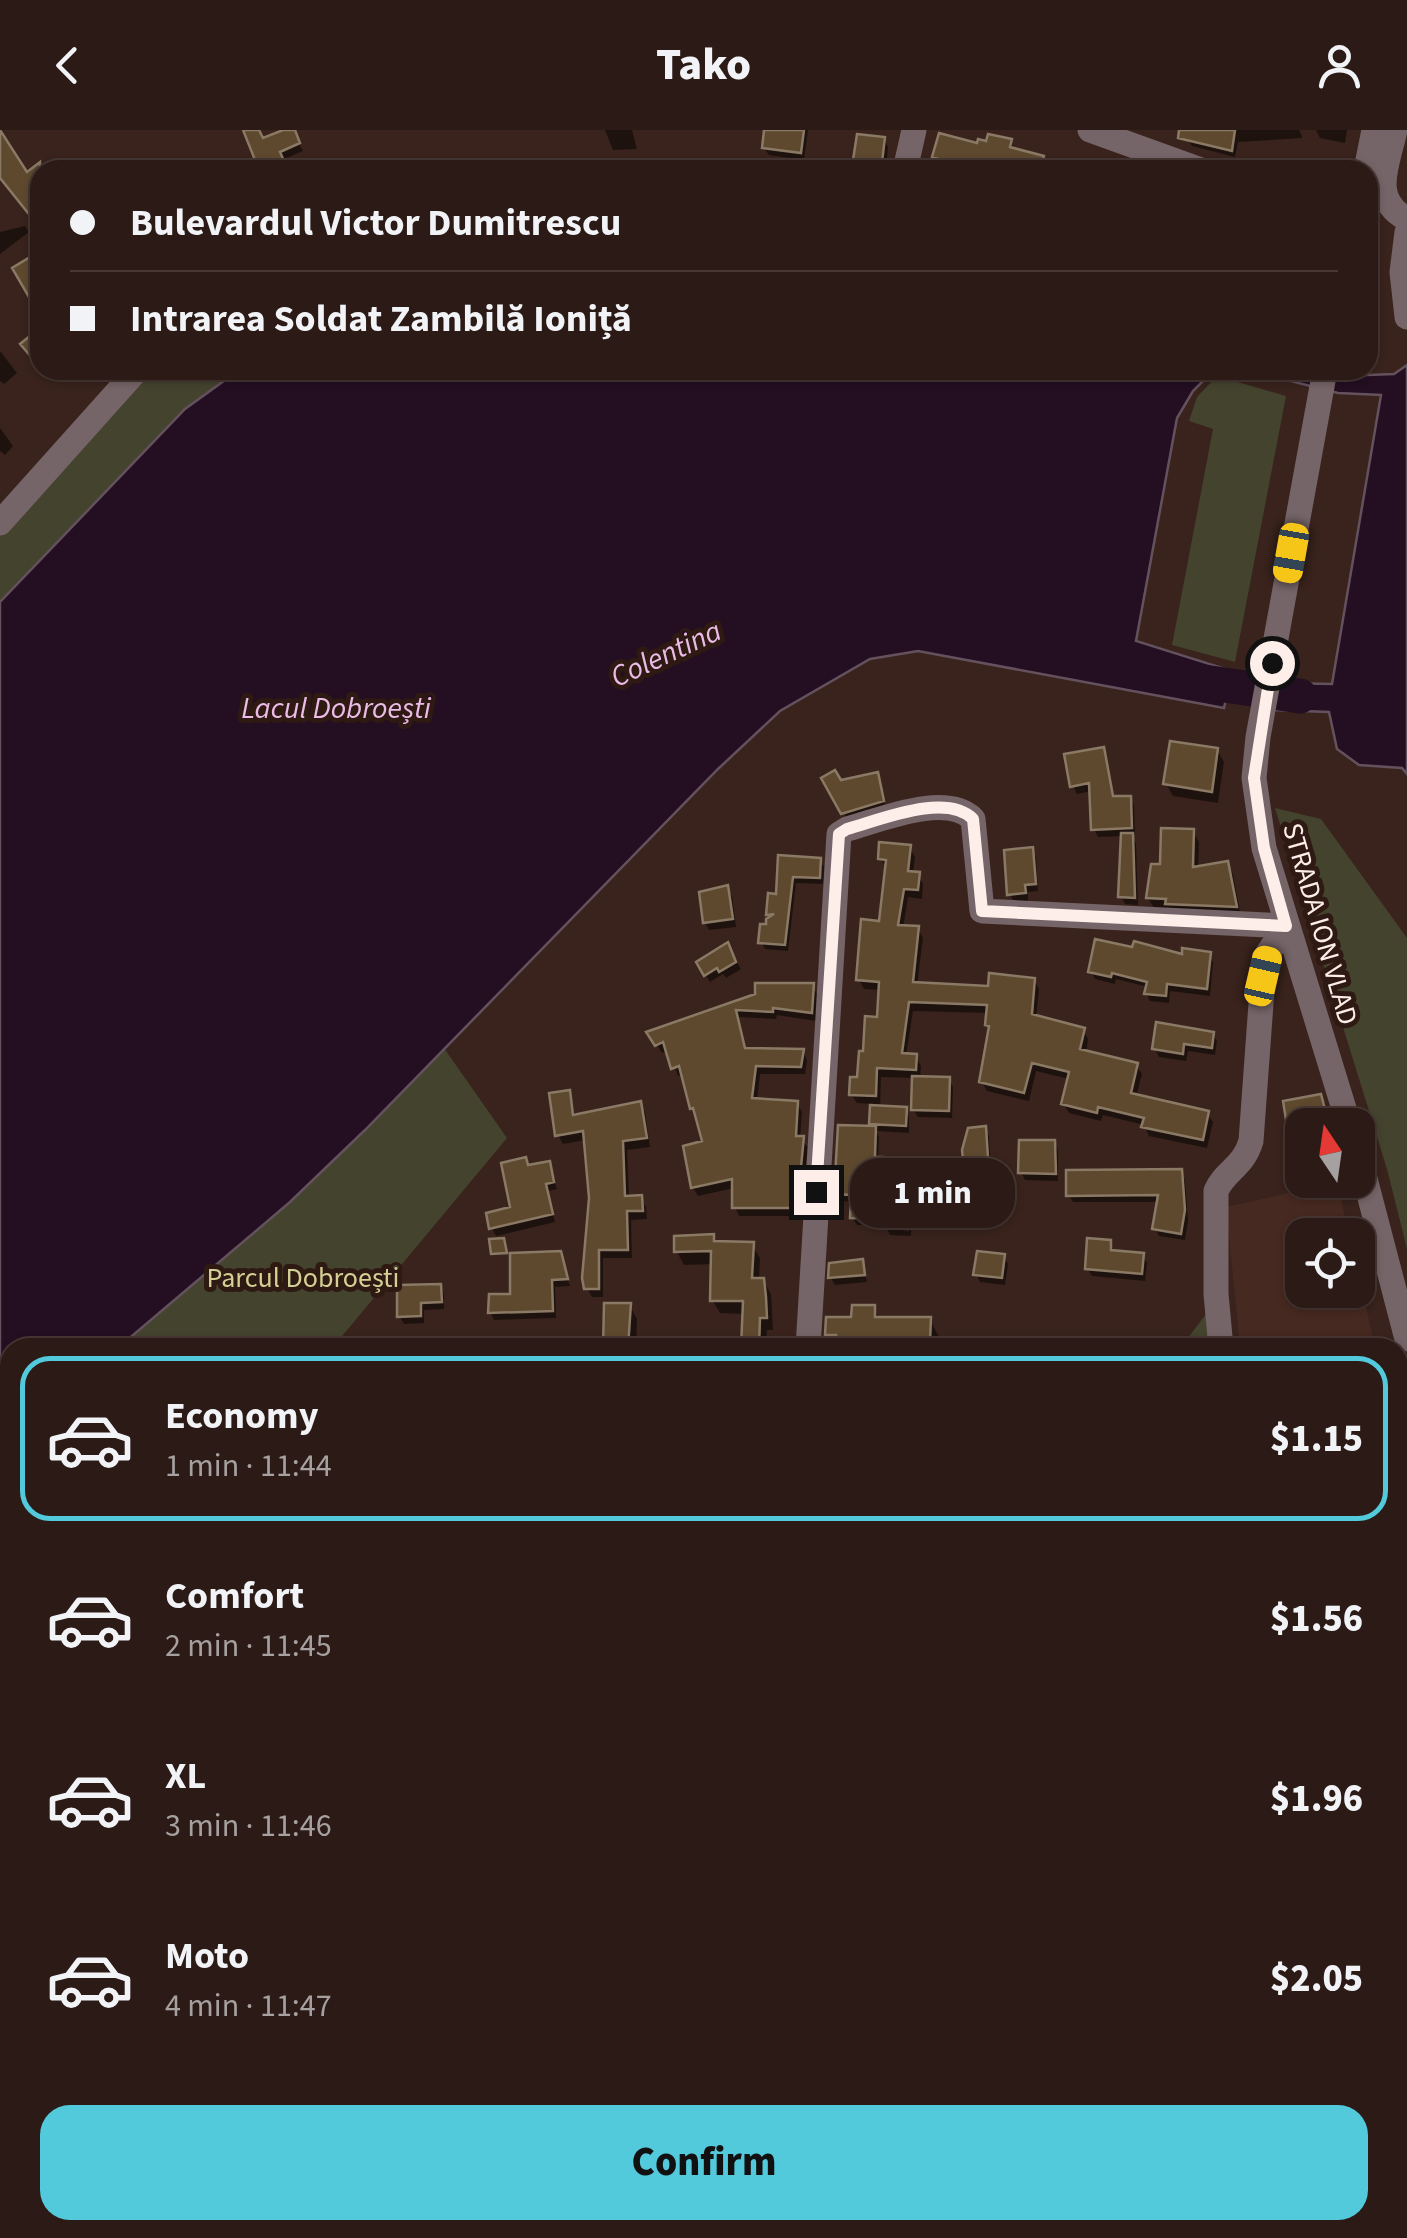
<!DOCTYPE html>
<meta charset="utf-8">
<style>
:root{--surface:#2b1a15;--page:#33231e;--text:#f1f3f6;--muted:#a6a1a0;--line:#473834;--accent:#53cadc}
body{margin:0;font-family:"Source Sans 3",sans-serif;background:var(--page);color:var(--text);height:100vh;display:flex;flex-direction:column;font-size:38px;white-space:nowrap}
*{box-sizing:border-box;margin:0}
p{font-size:32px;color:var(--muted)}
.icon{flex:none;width:55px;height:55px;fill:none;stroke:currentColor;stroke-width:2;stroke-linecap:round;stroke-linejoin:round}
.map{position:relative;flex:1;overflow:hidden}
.details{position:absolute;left:0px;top:1208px;width:1408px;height:902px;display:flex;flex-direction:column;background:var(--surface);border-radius:30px 30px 0 0;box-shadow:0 2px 8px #0004,0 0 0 2px var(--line)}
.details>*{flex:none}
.top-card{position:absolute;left:30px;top:30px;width:1348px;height:220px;border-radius:30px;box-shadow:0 2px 8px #0004,0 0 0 2px var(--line);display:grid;align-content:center;height:220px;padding:0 40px;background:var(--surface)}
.needle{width:65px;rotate:347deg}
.tools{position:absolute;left:1285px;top:978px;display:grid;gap:20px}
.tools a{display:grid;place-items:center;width:90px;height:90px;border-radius:20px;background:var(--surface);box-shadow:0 2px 8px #0004,0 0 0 2px var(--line);font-size:50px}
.end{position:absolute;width:45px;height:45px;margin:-22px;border:12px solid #fdeee9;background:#111;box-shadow:0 0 0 5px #111}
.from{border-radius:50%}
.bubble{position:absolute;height:70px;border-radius:30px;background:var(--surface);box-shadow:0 2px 8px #0004,0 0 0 2px var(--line);font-size:32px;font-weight:800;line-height:70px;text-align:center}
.car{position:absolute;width:30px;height:60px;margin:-30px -15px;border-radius:12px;box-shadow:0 0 8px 2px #0007;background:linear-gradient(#f5c518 24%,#345 0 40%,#f5c518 0 76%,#345 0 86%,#f5c518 0)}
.top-card b{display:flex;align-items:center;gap:35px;height:95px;font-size:38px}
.top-card b+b{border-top:2px solid var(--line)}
.top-card i{width:25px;height:25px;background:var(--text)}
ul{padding:18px 0 0;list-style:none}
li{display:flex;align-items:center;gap:30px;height:165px;margin:0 20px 15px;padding:0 20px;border:5px solid transparent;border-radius:30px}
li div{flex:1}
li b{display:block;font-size:38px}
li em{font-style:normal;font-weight:800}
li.on{border-color:var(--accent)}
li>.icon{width:90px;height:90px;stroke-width:1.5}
.action{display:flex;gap:20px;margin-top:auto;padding:20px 40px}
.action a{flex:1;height:115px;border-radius:30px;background:var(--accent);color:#111;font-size:40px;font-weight:800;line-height:115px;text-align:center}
header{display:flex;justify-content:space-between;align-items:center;height:130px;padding:0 40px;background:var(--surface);font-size:45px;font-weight:800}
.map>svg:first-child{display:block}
.built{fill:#462921}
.green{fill:#44432e}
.water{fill:#230e22;stroke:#64515e;stroke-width:2.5}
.shadow{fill:#0007}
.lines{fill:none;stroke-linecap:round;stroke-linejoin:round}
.river{stroke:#230e22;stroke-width:35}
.building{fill:#5e492f;stroke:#8a7965;stroke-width:2.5}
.minor{stroke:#756468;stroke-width:25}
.major{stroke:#c09fa6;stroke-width:25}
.tram{stroke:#dfcec9;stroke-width:2.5}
.route{stroke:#fdeee9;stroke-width:12}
.labels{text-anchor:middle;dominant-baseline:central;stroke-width:10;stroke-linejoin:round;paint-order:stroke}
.street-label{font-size:28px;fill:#fdeee9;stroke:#2e1913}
.park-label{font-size:28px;fill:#d3d094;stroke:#2e1913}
.water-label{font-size:30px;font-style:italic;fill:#eabbe6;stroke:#2e1913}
</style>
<header><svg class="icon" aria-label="back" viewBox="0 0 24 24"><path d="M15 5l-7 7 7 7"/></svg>Tako<svg class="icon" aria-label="person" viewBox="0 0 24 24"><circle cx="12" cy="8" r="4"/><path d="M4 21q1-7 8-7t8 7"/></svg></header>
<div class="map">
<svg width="1407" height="2108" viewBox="0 0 1407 2108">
<rect width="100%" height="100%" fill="#39231c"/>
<path class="built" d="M 1337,1052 L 1349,1105 L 1302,1105 L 1302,1160 L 1358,1160 L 1358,1142 L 1375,1217 L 1240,1217 L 1226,1077 Z
M 1398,1315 L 1407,1355 L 1407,1539 L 1398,1541 Z"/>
<path class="green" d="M 152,240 L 345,240 L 62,406 L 4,468 L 0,637 L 0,398 L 129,259 Z
M 1217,246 L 1286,266 L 1235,532 L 1172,515 L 1213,299 L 1189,291 L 1197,267 Z
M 749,609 L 444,918 L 507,1008 L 333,1217 L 10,1218 L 9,1226 L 13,1174 Z
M 1275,678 L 1321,689 L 1407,808 L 1407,1119 L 1387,1039 Z
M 1209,1180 L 1212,1217 L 1181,1217 Z
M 10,1256 L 10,1627 L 0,1627 L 0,1264 Z
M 1398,1624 L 1407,1624 L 1407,1739 L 1398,1739 Z
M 10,1669 L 10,1735 L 0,1735 L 0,1670 Z
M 0,1753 L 10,1753 L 10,1896 L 0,1896 Z
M 1398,1759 L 1407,1759 L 1407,1877 L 1398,1877 Z
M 1398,1913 L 1407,1913 L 1407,2012 L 1398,2012 Z
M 1407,2051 L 1407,2108 L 1259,2108 L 1227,2100 L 1398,2100 L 1398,2052 Z"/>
<path class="water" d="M 1407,235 L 1407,644 L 1402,638 L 1359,635 L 1337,619 L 1329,582 L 1275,580 L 1279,553 L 1332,554 L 1381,265 L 1338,263 L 1247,240 L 1307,240 L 1341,246 L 1394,244 Z
M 239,240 L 1214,240 L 1193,261 L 1177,288 L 1136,511 L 1232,541 L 1224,578 L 918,521 L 870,529 L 780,581 L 718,639 L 365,1000 L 290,1072 L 119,1217 L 10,1218 L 10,1327 L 0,1337 L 0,472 L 185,279 Z"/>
<path class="shadow" d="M 292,0 L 303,21 L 282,30 L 286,39 L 261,40 L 251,15 Z
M 605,0 L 632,0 L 637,19 L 613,20 Z
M 767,0 L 808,0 L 804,30 L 769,25 L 764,18 Z
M 1189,0 L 1299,0 L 1302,6 L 1302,8 L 1238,12 L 1235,27 L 1192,16 L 1187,9 Z
M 1316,0 L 1347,0 L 1345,13 L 1320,8 Z
M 884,9 L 888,17 L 886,40 L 860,37 L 856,30 Z
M 1010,12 L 1015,19 L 1042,28 L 1045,34 L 1070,40 L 960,40 L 940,35 L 935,27 Z
M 1083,31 L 1114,38 L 1115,40 L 1081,40 Z
M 25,96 L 29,102 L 0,124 L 0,102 Z
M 0,221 L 17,243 L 4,254 L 0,251 Z
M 43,240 L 61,240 L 50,249 Z
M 0,298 L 13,316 L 5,325 L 0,321 Z
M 1103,619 L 1115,669 L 1130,668 L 1134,676 L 1135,705 L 1131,705 L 1136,713 L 1138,775 L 1125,774 L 1121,766 L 1123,706 L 1098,707 L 1094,699 L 1092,661 L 1077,664 L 1073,656 Z
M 1217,620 L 1224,632 L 1218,673 L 1173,666 L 1166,654 Z
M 876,645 L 886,679 L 848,690 L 825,649 L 840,653 Z
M 1193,702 L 1199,712 L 1198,739 L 1227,734 L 1233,744 L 1241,787 L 1154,778 L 1148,768 L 1162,737 Z
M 909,717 L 915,727 L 913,744 L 918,745 L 923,754 L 922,769 L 908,767 L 903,798 L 918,799 L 923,808 L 917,855 L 990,858 L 1034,850 L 1039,859 L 1036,888 L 1083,900 L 1088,909 L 1086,923 L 1136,935 L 1142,944 L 1136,967 L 1207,983 L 1213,992 L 1207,1018 L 1149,1006 L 1144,995 L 1103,985 L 1101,991 L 1069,983 L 1063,973 L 1069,949 L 1036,941 L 1029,971 L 987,961 L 982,952 L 991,901 L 988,895 L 989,883 L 913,881 L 906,926 L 916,927 L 921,936 L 920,949 L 949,950 L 953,957 L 952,988 L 918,987 L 913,979 L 914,948 L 881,947 L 880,978 L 905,979 L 909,987 L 909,1003 L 876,1001 L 879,1007 L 878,1029 L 886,1037 L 885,1049 L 893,1050 L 898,1057 L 897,1078 L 907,1078 L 912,1086 L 911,1106 L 890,1105 L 885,1095 L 857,1095 L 852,1087 L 853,1072 L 840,1071 L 836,1064 L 875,999 L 871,993 L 872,974 L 857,973 L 851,964 L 879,889 L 881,860 L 864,859 L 859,850 L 881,794 L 886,738 L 880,728 Z
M 1031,720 L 1036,727 L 1038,761 L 1028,762 L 1028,771 L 1014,772 L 1010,764 Z
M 780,728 L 820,730 L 824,737 L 823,754 L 796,753 L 788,821 L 765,819 L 761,812 L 771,789 L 770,766 L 778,767 Z
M 727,758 L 732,766 L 736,797 L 709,800 L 705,792 Z
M 727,816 L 741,839 L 726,848 L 723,844 L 710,852 L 699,833 Z
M 1209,824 L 1213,832 L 1210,866 L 1170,861 L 1169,873 L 1150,871 L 1146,863 L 1148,857 L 1116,849 L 1115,854 L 1095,849 L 1091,842 Z
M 812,856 L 817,864 L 816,891 L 777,885 L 776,889 L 739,887 L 747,921 L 803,921 L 807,930 L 805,944 L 760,944 L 757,971 L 797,974 L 802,982 L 800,1009 L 808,1017 L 801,1086 L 739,1086 L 735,1077 L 734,1058 L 698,1066 L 693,1058 L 685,1018 L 705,1013 L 698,988 L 684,944 L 678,946 L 668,920 L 662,923 L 649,903 Z
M 1213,904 L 1217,911 L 1215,925 L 1188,921 L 1186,931 L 1159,927 L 1155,919 Z
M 568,963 L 576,987 L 640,973 L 645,982 L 650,1017 L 627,1020 L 629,1068 L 641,1068 L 646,1077 L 647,1089 L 631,1090 L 632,1128 L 603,1128 L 603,1167 L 592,1167 L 587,1158 L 592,1068 L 586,1010 L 563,1014 L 558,1005 Z
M 984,999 L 989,1006 L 991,1046 L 999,1054 L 999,1078 L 977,1078 L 966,1038 Z
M 1054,1013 L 1058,1020 L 1058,1051 L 1025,1050 L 1021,1042 Z
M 548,1033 L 557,1059 L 548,1061 L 555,1092 L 496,1106 L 492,1098 L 513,1079 L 529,1038 Z
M 1180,1042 L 1185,1050 L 1188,1090 L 1185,1110 L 1159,1106 L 1155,1098 L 1159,1072 L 1073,1072 L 1069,1065 Z
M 713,1106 L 717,1113 L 752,1115 L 760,1128 L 759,1150 L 763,1150 L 771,1164 L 773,1200 L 767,1200 L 766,1218 L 743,1218 L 745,1184 L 720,1183 L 712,1170 L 713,1134 L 684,1135 L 677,1122 Z
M 1110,1113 L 1114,1120 L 1143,1126 L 1147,1133 L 1145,1151 L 1092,1146 L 1087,1138 Z
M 560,1124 L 570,1156 L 555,1157 L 556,1188 L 494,1190 L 490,1182 Z
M 1003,1126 L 1008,1134 L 1005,1155 L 980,1152 L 976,1144 Z
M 862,1132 L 867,1152 L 835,1155 L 831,1148 L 832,1135 Z
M 440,1156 L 444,1164 L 444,1179 L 424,1180 L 424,1193 L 404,1194 L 400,1187 Z
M 630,1176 L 637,1189 L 636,1218 L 593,1218 L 593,1210 L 606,1210 Z
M 873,1177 L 880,1189 L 930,1190 L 940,1209 L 940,1218 L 835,1218 L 828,1205 Z
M 1398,1419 L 1407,1439 L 1407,1537 L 1398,1553 Z
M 1398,1639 L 1407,1656 L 1407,1755 L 1398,1755 Z
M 0,1680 L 8,1680 L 10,1683 L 10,1763 L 0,1763 Z
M 1398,1768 L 1407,1771 L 1407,1813 L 1398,1813 Z
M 1398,1821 L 1407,1824 L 1407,1891 L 1398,1891 Z
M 1398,1922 L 1407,1922 L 1407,2035 L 1398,2019 Z
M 5,1935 L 10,1935 L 10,2056 L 0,2056 L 0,1948 L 5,1948 Z"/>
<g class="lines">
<path class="river" d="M 1183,549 L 1300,566"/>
</g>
<path class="building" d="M 0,0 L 27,42 L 40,32 L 40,98 L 0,48 Z
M 243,0 L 259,0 L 263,8 L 283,0 L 295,0 L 300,13 L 280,22 L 284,31 L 259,40 Z
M 764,0 L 804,0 L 801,23 L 762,18 Z
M 1179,0 L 1235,0 L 1232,21 L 1178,8 Z
M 939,3 L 977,13 L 978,9 L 986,11 L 988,4 L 1012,9 L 1010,17 L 1044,26 L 1040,40 L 971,40 L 932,27 Z
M 857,4 L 885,7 L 882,33 L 853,30 Z
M 35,124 L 40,132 L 40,186 L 12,138 Z
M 40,198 L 40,237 L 20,214 Z
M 1170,611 L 1218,618 L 1212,662 L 1163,654 Z
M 1104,617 L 1113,666 L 1131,666 L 1132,698 L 1091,700 L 1089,653 L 1070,657 L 1064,624 Z
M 835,640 L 841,650 L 878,642 L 884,671 L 841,684 L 821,648 Z
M 1161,698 L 1194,699 L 1193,737 L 1228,731 L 1237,777 L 1165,774 L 1166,769 L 1146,768 L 1151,734 L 1160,734 Z
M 1121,703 L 1133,703 L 1135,768 L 1118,767 Z
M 879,712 L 911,715 L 908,741 L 920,742 L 918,760 L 904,759 L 898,795 L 919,796 L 913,852 L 988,856 L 989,843 L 1035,848 L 1032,884 L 1085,898 L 1080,919 L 1138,933 L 1131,963 L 1209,981 L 1203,1010 L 1141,997 L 1144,988 L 1098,977 L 1097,983 L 1061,974 L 1069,942 L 1032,933 L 1024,963 L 979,952 L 989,896 L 985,895 L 987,875 L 909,872 L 902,923 L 917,924 L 916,940 L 877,938 L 876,966 L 849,965 L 850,947 L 857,947 L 859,921 L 863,921 L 865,886 L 877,887 L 879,852 L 856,850 L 861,789 L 879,791 L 886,730 L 878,729 Z
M 1033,717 L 1036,754 L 1025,755 L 1026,763 L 1007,765 L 1004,720 Z
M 778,725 L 821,728 L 820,748 L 793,747 L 785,815 L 758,813 L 760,794 L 766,794 L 766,789 L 774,784 L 766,785 L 768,763 L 776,764 Z
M 728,755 L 733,789 L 703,793 L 699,762 Z
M 1095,809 L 1132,817 L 1134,811 L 1182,824 L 1182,818 L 1211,822 L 1207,859 L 1167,854 L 1166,866 L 1144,864 L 1147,852 L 1112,843 L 1111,847 L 1088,842 Z
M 728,812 L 736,832 L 719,842 L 717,838 L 704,846 L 696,832 Z
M 755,853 L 814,853 L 812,883 L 773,878 L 773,882 L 736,880 L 745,918 L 804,919 L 801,937 L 756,936 L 752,968 L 798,971 L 796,1006 L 804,1006 L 797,1078 L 732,1078 L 732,1049 L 691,1058 L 683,1016 L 702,1011 L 693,978 L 690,979 L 679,936 L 671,939 L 663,912 L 655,916 L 646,902 L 755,864 Z
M 1156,892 L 1214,902 L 1212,918 L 1184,914 L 1183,924 L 1152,919 Z
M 912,946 L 950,947 L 949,981 L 911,980 Z
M 570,960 L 573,985 L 641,971 L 647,1008 L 623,1011 L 625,1066 L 642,1065 L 643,1081 L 627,1081 L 628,1120 L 599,1120 L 599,1159 L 584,1159 L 582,1148 L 589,1068 L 583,1001 L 555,1006 L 549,963 Z
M 1321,964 L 1329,995 L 1302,995 L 1302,1034 L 1293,1034 L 1283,971 Z
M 870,975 L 907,977 L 906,996 L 869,994 Z
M 838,995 L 876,996 L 875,1027 L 883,1027 L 882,1047 L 895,1047 L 894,1075 L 909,1075 L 908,1099 L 883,1098 L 883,1089 L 850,1088 L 851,1065 L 834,1064 Z
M 986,996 L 989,1044 L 996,1044 L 996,1071 L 970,1071 L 970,1039 L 964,1039 L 962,1020 L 968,998 Z
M 1019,1010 L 1055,1010 L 1056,1044 L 1018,1043 Z
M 526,1027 L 528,1035 L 550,1031 L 554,1052 L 546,1054 L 553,1084 L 489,1099 L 486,1083 L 510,1077 L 501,1033 Z
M 1182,1039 L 1185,1080 L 1181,1104 L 1152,1099 L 1158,1065 L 1066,1066 L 1066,1040 Z
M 714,1104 L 714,1111 L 754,1112 L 752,1148 L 764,1148 L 766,1167 L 767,1188 L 760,1188 L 759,1218 L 741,1218 L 743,1171 L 710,1171 L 711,1121 L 674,1122 L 674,1106 Z
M 504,1108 L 507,1123 L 491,1124 L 489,1109 Z
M 1087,1108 L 1111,1110 L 1111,1120 L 1144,1123 L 1142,1144 L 1085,1139 Z
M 561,1121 L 568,1149 L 552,1150 L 553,1181 L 488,1183 L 489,1164 L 510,1164 L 510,1123 Z
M 977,1121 L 1005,1124 L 1002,1148 L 973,1145 Z
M 863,1129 L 865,1145 L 828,1148 L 829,1133 Z
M 441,1154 L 442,1172 L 421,1173 L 421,1186 L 397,1187 L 397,1155 Z
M 604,1173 L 631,1173 L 628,1218 L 603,1218 Z
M 852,1175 L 875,1175 L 875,1187 L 931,1187 L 930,1213 L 904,1212 L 904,1218 L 836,1218 L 836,1205 L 825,1205 L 826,1187 L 851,1187 Z"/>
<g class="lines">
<path class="minor" d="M 1090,0 L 1201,40
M 1395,0 C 1388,34 1369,69 1407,89
M 905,40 L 914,0
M 1366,40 L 1374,0
M 1407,102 L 1402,142 L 1407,187
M 1325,240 L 1258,607 L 1254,648 L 1264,718 L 1349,995
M 0,393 L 137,240
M 1358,1022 L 1407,1209
M 808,1218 L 839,704 L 847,699 C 880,690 946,662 973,689 L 982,781 L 1286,796
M 1221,1218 L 1216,1164 L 1216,1061 C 1225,1040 1243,1038 1251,1011 L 1263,846 L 1268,823 L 1286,796
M 1398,1551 L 1407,1549
M 0,1744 L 10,1744
M 1398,1885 L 1407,1885"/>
<path class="major" d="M 1398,2043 L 1407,2043
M 0,2059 L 10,2059
M 1083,2100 L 1172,2102 L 1215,2108
M 0,2103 L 665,2100"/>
<path class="tram" d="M 1398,2065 L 1407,2065
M 0,2086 L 10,2086
M 1389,2100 L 1397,2108"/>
</g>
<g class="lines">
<path class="route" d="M 816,1062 L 839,704 L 847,699 C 880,690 946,662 973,689 L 982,781 L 1286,796 L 1264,718 L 1254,648 L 1272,533"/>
</g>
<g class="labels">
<g class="street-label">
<text transform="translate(1320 794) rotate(74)">STRADA ION VLAD</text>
</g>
<g class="park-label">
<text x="303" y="1148">Parcul Dobroești</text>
</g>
<g class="water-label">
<text transform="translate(666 524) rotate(-25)">Colentina</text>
<text x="336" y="578">Lacul Dobroești</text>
</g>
</g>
</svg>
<div class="tools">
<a><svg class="needle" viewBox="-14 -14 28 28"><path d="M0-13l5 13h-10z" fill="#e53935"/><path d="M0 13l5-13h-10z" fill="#a6a1a0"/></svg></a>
<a><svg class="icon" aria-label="locate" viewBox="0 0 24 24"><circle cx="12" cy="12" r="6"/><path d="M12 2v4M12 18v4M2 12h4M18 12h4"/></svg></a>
</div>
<i class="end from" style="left:1272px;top:533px"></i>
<i class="end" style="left:816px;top:1062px"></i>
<div class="bubble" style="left:850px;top:1028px;width:165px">1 min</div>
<i class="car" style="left:1291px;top:423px;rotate:190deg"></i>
<i class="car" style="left:1263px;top:846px;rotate:13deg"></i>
<div class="top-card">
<b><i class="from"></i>Bulevardul Victor Dumitrescu</b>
<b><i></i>Intrarea Soldat Zambilă Ioniță</b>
</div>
<section class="details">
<ul>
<li class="on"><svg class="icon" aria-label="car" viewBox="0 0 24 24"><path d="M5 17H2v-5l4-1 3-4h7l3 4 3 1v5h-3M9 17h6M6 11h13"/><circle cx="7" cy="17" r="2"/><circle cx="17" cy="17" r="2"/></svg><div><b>Economy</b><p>1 min · 11:44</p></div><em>$1.15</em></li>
<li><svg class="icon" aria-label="car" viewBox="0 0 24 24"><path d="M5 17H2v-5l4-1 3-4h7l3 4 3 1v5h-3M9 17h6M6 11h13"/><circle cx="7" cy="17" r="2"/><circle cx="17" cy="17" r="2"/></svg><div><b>Comfort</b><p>2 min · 11:45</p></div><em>$1.56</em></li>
<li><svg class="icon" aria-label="car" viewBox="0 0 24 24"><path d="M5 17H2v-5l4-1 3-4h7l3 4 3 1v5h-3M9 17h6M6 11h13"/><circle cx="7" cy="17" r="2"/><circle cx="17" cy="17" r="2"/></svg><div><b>XL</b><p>3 min · 11:46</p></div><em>$1.96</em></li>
<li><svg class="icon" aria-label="car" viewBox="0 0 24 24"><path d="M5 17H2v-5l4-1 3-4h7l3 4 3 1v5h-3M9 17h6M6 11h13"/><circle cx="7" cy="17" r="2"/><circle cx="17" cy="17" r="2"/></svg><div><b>Moto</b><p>4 min · 11:47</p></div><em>$2.05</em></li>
</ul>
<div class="action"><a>Confirm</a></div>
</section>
</div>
